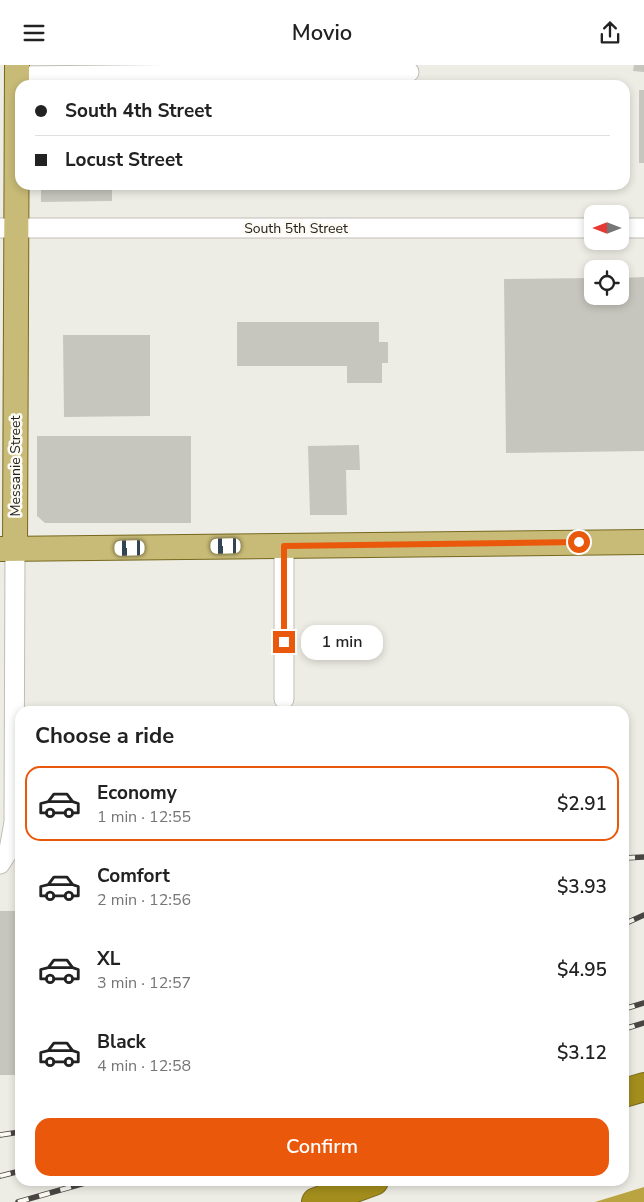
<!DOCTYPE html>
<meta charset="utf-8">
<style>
:root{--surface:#fff;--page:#f6f6f6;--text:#222;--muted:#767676;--line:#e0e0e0;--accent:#ea580c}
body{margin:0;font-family:"Nunito Sans",sans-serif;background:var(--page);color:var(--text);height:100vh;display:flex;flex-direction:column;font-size:19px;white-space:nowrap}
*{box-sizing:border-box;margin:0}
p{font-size:16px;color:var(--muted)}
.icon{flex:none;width:28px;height:28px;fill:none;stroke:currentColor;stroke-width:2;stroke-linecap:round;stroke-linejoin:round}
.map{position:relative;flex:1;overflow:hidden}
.panel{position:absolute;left:15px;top:641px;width:614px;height:480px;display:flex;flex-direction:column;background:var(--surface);border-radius:15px;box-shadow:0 2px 8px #0003}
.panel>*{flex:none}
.banner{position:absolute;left:15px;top:15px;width:615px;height:110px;border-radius:15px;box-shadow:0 2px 8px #0003;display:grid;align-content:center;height:110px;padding:0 20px;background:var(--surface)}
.needle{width:32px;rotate:270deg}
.fabs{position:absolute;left:584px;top:140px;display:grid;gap:10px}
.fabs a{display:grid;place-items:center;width:45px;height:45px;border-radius:10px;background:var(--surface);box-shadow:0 2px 8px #0003;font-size:25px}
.end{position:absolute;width:22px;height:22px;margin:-11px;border:6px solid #ea580c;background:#fff;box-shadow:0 0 0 2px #fff}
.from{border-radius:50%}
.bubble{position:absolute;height:35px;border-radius:15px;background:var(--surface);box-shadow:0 2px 8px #0003;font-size:16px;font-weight:600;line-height:35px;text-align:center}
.car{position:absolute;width:15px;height:30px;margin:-15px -8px;border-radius:6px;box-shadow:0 0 4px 1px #0007;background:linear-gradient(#fff 24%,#345 0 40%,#fff 0 76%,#345 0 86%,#fff 0)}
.banner b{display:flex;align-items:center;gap:18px;height:48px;font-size:19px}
.banner b+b{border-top:1px solid var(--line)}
.banner i{width:12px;height:12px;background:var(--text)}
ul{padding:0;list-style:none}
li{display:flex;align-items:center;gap:15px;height:75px;margin:0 10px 8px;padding:0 10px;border:2px solid transparent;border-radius:15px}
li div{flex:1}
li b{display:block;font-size:19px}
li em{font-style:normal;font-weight:600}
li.selected{border-color:var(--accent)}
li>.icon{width:45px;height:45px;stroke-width:1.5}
h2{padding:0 20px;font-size:22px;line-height:60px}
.button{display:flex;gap:10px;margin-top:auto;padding:10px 20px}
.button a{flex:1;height:58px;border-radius:15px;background:var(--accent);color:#fff;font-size:20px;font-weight:600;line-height:58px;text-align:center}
header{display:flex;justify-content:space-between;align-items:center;height:65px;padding:0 20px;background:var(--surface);font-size:22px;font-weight:600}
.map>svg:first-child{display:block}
.water{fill:#b9a441}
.building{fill:#c7c6be}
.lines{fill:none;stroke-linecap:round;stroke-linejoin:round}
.minor-casing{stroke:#bfbdb5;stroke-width:21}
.major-casing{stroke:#76681e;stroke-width:26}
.highway-casing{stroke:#76681e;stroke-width:30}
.minor{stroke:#fff;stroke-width:19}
.major{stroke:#c8bb77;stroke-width:24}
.highway{stroke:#a38d1d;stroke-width:28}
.rail-casing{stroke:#474643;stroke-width:5.5}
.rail{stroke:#fcfaf2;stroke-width:4;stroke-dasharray:11;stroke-linecap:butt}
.route{stroke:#ea580c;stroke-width:6}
.labels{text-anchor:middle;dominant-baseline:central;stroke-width:5;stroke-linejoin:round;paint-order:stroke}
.street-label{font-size:14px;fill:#23221f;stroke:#fcfaf2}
</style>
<header><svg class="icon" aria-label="menu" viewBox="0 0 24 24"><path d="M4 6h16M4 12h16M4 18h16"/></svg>Movio<svg class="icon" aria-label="share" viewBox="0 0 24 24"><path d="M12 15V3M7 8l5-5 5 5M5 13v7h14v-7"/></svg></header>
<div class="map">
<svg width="644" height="1137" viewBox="0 0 644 1137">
<rect width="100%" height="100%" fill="#eeede5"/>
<path class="water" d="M 644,1122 L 644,1137 L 595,1137 Z"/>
<path class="building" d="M 634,0 L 644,0 L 644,7 L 633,6 Z
M 639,25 L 644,25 L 644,98 L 639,98 Z
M 41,120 L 112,120 L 112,136 L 41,137 Z
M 317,120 L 362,120 L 362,122 L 317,122 Z
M 644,212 L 644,386 L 506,388 L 504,214 L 592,213 L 592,231 L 620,231 L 620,213 Z
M 237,257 L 379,257 L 379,277 L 388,277 L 388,298 L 382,298 L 382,318 L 347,318 L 347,301 L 237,301 Z
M 63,270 L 150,270 L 150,351 L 64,352 Z
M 37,371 L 191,371 L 191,458 L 45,458 L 37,451 Z
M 359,380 L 360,405 L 346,405 L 347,450 L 310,450 L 308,381 Z
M 0,846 L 20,846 L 20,1010 L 0,1010 Z"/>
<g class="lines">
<g class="minor-casing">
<path id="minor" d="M 17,11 L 409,7
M 0,163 L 592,163
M 620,163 L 644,163
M 284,481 L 284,634
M 0,799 L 9,785 L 14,757 L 15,484"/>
</g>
<g class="major-casing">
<path id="major" d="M 0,484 L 644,477
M 15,484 L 17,0"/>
</g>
<g class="highway-casing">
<path id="highway" d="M 624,1028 L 644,1022
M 316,1137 L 374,1116"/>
</g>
<use href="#minor" class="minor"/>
<use href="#major" class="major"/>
<use href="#highway" class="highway"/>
<g class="rail-casing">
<path id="rail" d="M 624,793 L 644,792
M 624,859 L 644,850
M 624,944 L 644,938
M 624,964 L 644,958
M 0,1070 L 20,1067
M 0,1111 L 20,1106
M 18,1137 L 92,1116"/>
</g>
<use href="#rail" class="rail"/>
</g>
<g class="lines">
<path class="route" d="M 284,577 L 284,481 L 579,477"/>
</g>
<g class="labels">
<g class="street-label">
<text x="296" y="163">South 5th Street</text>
<text transform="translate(15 401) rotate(-90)">Messanie Street</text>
</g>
</g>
</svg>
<div class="fabs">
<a><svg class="needle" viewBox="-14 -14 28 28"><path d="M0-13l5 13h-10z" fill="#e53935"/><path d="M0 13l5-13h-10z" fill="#767676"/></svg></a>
<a><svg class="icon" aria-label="locate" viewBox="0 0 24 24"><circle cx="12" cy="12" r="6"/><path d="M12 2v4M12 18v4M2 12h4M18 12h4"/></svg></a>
</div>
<i class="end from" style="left:579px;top:477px"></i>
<i class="end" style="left:284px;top:577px"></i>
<div class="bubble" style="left:301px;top:560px;width:82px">1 min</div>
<i class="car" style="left:226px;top:481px;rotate:269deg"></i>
<i class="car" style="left:130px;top:483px;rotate:269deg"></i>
<div class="banner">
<b><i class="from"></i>South 4th Street</b>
<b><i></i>Locust Street</b>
</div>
<section class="panel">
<h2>Choose a ride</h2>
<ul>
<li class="selected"><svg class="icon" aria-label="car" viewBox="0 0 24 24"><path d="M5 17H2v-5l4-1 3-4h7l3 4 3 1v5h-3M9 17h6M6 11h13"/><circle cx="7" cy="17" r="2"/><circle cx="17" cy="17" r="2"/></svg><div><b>Economy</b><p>1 min · 12:55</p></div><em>$2.91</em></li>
<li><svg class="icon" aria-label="car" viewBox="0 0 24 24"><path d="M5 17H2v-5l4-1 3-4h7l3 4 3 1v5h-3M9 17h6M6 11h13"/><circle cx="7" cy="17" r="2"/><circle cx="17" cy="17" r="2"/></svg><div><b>Comfort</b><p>2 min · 12:56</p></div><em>$3.93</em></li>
<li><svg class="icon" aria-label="car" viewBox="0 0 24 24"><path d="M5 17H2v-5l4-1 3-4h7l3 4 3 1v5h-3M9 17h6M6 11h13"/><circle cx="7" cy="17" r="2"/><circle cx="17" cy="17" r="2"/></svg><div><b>XL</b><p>3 min · 12:57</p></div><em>$4.95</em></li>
<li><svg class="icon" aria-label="car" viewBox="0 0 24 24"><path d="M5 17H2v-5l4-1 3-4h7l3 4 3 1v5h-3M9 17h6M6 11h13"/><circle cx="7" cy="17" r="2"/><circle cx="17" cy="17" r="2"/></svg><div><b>Black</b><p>4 min · 12:58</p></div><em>$3.12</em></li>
</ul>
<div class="button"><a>Confirm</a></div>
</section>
</div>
